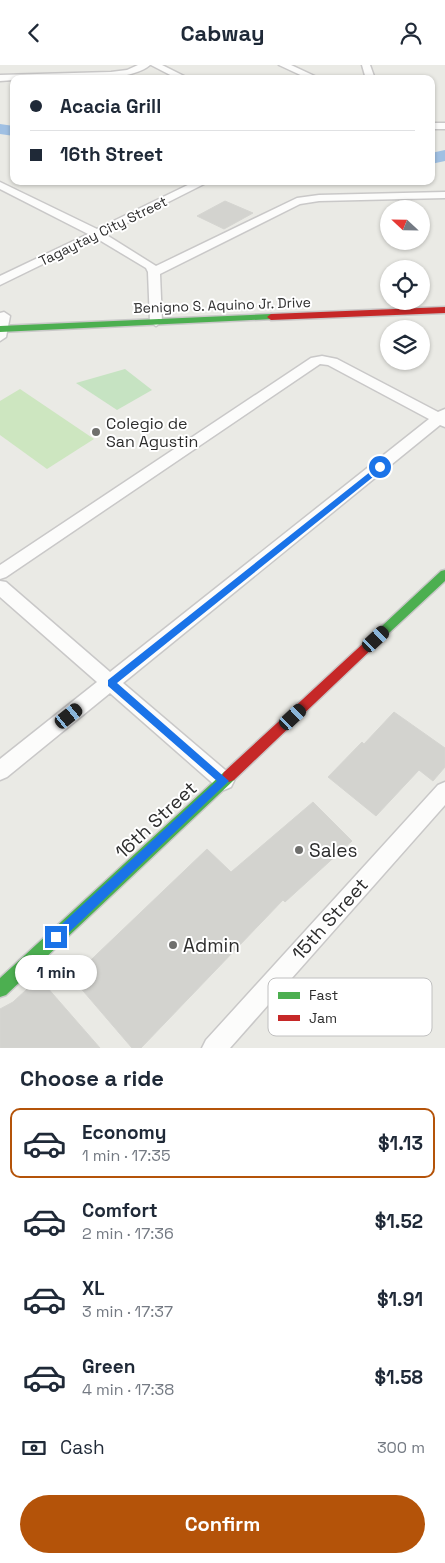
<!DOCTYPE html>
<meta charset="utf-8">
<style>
:root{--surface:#fff;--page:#f2f2f3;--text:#1f2937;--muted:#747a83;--line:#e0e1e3;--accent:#b45309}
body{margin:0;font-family:"Space Grotesk",sans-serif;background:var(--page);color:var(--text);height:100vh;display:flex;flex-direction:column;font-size:19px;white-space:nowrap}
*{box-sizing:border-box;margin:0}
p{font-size:16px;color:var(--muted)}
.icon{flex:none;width:28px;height:28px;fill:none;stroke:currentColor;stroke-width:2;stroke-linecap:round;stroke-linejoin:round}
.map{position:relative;height:983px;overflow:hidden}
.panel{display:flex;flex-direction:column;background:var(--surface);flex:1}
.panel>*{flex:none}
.top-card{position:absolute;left:10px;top:10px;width:425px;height:110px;border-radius:10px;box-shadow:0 1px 4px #0004;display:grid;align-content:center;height:110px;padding:0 20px;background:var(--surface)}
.needle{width:32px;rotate:292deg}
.tools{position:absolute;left:380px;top:135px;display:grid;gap:10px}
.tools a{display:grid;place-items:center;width:50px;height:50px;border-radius:50%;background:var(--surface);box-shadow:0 1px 4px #0004;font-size:25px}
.end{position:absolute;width:22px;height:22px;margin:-11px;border:6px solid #1a73e8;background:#fff;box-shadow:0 0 0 2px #fff}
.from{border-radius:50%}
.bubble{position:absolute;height:35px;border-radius:18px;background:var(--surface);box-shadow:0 1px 4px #0004;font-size:16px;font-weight:800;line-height:35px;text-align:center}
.car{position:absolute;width:15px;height:30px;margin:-15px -8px;border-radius:6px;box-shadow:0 0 4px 1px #0007;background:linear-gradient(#222 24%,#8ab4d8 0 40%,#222 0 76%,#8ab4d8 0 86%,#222 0)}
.top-card b{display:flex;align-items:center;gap:18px;height:48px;font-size:19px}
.top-card b+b{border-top:1px solid var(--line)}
.top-card i{width:12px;height:12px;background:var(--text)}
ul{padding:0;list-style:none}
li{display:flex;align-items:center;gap:15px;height:70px;margin:0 10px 8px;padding:0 10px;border:2px solid transparent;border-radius:10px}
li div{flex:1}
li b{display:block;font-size:19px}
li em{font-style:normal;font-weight:800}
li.selected{border-color:var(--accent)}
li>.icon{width:45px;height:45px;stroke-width:1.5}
h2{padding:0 20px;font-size:22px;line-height:60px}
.pay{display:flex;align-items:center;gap:12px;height:55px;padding:0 20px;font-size:19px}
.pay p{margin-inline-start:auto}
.action{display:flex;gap:10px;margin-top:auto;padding:10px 20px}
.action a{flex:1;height:58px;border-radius:30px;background:var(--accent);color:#fff;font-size:20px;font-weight:800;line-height:58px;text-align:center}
header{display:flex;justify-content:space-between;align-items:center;height:65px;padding:0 20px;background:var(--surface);font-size:22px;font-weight:800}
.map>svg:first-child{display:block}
.green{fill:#c6e3c2}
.pitch{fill:#cde6c0}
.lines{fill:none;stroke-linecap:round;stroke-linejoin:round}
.river{fill:#a0c0e3;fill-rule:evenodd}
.building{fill:#d3d3cf;stroke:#d5d5d1}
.street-casing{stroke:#c9c8c8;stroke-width:3}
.fast-casing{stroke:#c9c8c8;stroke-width:3}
.jam-casing{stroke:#c9c8c8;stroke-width:3}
.street{fill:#fcfcfb;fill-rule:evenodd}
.fast{fill:#4caf50;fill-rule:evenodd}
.jam{fill:#c62828;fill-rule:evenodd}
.route{fill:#1a73e8}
.poi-dot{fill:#6f6f6d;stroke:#fff;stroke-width:2}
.labels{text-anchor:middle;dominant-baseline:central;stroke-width:4;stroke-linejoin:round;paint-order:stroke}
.far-street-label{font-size:14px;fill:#2d2d2d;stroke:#fff}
.poi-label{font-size:16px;fill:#2d2d2d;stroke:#fff;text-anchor:start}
.near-street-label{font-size:19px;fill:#2d2d2d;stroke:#fff}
.near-poi-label{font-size:19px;fill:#2d2d2d;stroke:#fff;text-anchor:start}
.key{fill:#fff;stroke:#c0c0c0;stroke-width:1}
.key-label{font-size:14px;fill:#2d2d2d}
</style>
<header><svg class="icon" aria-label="back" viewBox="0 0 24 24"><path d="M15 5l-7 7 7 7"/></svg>Cabway<svg class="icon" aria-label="person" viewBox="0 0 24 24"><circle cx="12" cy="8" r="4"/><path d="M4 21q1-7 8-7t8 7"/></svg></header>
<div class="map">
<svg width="445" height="983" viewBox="0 0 445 983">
<rect width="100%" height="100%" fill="#eaeae5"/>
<path class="green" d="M 125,304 L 152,325 L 117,345 L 76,318 Z"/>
<path class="pitch" d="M 20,324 L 94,374 L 47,404 L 0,370 L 0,336 Z"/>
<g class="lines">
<path class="river" d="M 0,59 L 14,61 L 14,71 L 0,69 Z
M 445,85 L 445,96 L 431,99 L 431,88 Z"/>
</g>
<path class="building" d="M 225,136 L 253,148 L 224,164 L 197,151 Z
M 394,647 L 445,683 L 445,702 L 433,716 L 419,705 L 376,751 L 328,712 L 362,677 L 364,679 Z
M 313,737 L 352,776 L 285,837 L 283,835 L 141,983 L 132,983 L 72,913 L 207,784 L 231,807 Z
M 39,913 L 100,983 L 0,983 L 0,944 L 13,937 Z"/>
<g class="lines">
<g class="street-casing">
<path id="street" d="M 138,0 L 150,0 C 128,20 45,14 14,14 L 14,15 L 0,16 L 0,10 L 111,7 L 127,5 Z
M 151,0 L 162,0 L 190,14 L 178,14 Z
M 279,0 L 291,0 L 321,14 L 309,14 Z
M 362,0 L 370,0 L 375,14 L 366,14 Z
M 431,58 L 445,58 L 445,64 L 431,64 Z
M 196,116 L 210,116 L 105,169 L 156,201 L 297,133 L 319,130 L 445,127 L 445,133 L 319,136 L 300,139 L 160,209 L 162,257 L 156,261 L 150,257 L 148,207 L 146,203 L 96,173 L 0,220 L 0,211 L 88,169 L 0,124 L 0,117 L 97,164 Z
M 4,247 L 10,251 L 6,272 L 0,276 L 0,248 Z
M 322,291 L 337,294 L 438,347 L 445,344 L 445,362 L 440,360 L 123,618 L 231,710 L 234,716 L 231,722 L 224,725 L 217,722 L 110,628 L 7,712 L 0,715 L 0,694 L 97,617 L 0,532 L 0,516 L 6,517 L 110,607 L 429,354 L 328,300 L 320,299 L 6,512 L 0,514 L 0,500 L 311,293 Z
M 445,717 L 445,740 L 230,983 L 202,983 L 206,975 L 438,720 Z"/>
</g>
<g class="fast-casing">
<path id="fast" d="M 271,249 L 274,250 L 274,254 L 0,267 L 0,261 Z
M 445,505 L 445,516 L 376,580 L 372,582 L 368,580 L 366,577 L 368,574 L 441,506 Z
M 229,705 L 234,707 L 236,711 L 234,715 L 6,930 L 0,932 L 0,913 L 224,707 Z"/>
</g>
<g class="jam-casing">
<path id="jam" d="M 445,242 L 445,248 L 271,255 L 267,252 L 271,249 Z
M 372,572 L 376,574 L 378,577 L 376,580 L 234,715 L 229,717 L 224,715 L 222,711 L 224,707 L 368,574 Z"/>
</g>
<use href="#street" class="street"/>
<use href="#fast" class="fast"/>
<use href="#jam" class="jam"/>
</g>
<path class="route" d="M 380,399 L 384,402 L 383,404 L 117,618 L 229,716 L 60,876 L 56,878 L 52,876 L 50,872 L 52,868 L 217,716 L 108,621 L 108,615 Z"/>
<g class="poi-dot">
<circle cx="96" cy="367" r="5"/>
<circle cx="299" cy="785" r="5"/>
<circle cx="173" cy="880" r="5"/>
</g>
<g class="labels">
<g class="far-street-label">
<text transform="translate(103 166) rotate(-26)">Tagaytay City Street</text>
<text transform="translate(222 240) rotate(-2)">Benigno S. Aquino Jr. Drive</text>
</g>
<g class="poi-label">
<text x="106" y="358">Colegio de<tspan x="106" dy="18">San Agustin</tspan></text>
</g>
<g class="near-street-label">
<text transform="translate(156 755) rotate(-43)">16th Street</text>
<text transform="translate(330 854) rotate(-48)">15th Street</text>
</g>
<g class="near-poi-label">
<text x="309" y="785">Sales</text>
<text x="183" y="880">Admin</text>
</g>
</g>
<rect x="268" y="913" width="164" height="58" rx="8" class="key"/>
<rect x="278" y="927" width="22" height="7" fill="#4caf50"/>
<rect x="278" y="950" width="22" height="6" fill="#c62828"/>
<g class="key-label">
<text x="309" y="935">Fast</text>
<text x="309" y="958">Jam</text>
</g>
</svg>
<div class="tools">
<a><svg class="needle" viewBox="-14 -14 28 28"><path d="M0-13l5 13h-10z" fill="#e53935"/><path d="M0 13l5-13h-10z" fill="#747a83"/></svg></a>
<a><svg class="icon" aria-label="locate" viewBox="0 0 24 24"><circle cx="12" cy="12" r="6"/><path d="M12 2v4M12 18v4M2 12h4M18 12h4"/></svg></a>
<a><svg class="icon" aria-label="layers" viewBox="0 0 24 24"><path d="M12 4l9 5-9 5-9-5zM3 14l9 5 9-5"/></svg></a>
</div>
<i class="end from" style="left:380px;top:402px"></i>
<i class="end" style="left:56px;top:872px"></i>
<div class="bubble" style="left:15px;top:890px;width:82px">1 min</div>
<i class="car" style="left:376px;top:574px;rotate:47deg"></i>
<i class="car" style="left:69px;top:651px;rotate:51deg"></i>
<i class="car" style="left:293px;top:652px;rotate:47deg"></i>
<div class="top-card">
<b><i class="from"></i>Acacia Grill</b>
<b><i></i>16th Street</b>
</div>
</div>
<section class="panel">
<h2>Choose a ride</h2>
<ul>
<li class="selected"><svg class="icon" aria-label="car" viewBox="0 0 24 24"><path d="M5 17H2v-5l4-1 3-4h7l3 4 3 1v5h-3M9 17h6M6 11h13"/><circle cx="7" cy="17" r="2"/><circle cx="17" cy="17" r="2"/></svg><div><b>Economy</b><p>1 min · 17:35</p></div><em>$1.13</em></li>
<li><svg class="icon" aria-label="car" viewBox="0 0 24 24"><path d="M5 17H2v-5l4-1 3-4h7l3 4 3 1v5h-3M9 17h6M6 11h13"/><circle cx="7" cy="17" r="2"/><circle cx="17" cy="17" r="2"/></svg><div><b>Comfort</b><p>2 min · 17:36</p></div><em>$1.52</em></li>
<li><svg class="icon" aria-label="car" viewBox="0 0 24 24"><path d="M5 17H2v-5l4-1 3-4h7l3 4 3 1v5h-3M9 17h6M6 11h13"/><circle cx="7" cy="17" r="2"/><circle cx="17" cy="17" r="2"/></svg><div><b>XL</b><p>3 min · 17:37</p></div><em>$1.91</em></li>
<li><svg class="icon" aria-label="car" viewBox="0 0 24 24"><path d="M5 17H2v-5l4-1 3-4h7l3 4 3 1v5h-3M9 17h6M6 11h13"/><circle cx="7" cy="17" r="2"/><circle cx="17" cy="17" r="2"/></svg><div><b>Green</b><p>4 min · 17:38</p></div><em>$1.58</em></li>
</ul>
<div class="pay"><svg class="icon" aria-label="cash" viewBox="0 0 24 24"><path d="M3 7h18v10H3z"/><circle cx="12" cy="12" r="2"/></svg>Cash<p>300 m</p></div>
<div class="action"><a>Confirm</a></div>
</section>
